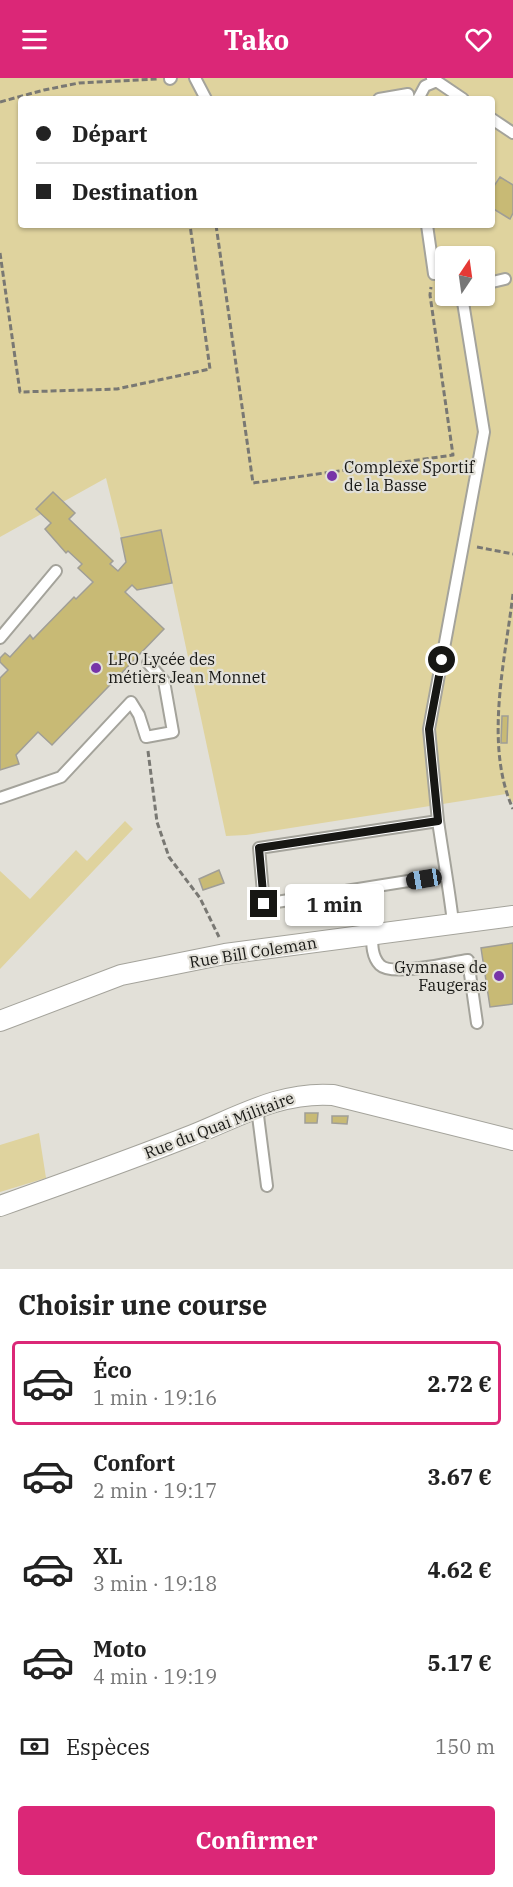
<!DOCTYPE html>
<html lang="fr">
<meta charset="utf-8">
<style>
:root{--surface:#fff;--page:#f2f2f2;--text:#222;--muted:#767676;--line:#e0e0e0;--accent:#db2777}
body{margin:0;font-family:"IBM Plex Serif",serif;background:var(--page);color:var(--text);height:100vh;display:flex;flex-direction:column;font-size:22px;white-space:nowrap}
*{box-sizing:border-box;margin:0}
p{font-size:20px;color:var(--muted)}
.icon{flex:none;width:33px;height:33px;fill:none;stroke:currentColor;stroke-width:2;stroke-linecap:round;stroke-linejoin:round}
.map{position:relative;height:1191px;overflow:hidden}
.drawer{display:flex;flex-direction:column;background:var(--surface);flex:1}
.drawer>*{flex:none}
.top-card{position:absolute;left:18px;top:18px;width:477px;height:132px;border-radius:6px;box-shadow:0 2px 4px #0004;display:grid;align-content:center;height:132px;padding:0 18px;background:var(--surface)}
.needle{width:39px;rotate:13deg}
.tools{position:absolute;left:435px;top:168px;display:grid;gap:12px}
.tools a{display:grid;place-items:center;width:60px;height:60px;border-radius:6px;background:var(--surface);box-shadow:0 2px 4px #0004;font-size:30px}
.end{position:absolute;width:27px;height:27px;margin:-14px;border:8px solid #171714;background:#fff;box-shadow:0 0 0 3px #fff}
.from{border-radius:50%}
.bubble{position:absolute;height:42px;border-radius:6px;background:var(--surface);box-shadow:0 2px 4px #0004;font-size:20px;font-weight:700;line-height:42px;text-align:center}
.car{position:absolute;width:18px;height:36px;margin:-18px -9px;border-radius:8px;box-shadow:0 0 4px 2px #0007;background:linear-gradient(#222 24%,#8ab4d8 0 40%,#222 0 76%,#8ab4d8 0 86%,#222 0)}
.top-card b{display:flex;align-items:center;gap:21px;height:57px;font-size:22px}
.top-card b+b{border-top:2px solid var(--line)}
.top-card i{width:15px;height:15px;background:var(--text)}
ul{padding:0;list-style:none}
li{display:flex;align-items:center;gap:18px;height:84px;margin:0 12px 9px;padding:0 6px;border:3px solid transparent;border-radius:6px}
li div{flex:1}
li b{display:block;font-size:22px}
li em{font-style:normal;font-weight:700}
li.selected{border-color:var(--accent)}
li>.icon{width:54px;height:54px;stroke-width:1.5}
h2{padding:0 18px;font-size:27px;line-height:72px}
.pay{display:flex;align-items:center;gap:15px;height:66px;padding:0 18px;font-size:22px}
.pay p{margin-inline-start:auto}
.primary-button{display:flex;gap:12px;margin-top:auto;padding:12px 18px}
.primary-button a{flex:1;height:69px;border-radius:6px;background:var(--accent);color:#fff;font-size:24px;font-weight:700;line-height:69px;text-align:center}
header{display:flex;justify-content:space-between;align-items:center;height:78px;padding:0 18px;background:var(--accent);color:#fff;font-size:27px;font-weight:700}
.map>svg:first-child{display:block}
.green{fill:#dfd39e;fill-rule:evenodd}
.building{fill:#c8ba75;stroke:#a09e96;stroke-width:1.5}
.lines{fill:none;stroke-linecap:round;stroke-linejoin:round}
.lane-casing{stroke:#a4a39b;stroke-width:14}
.street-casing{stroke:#a4a39b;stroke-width:22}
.path{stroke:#797873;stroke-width:3;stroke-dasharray:6 3;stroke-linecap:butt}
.lane{stroke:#fff;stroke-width:10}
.street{stroke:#fff;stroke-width:20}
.route{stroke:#171714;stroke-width:8}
.poi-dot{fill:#7734a8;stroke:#e2e0d8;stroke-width:2}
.labels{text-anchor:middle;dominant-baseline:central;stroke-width:4.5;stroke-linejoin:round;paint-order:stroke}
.poi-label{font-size:16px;fill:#171714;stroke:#e2e0d8;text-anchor:start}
.street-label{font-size:16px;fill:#171714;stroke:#e2e0d8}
</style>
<header><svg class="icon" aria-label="menu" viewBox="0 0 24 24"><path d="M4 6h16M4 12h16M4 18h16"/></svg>Tako<svg class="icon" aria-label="heart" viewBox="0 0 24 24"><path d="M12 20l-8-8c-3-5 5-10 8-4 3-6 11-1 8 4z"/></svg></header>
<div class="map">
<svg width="513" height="1191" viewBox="0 0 513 1191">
<rect width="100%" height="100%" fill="#e2e0d8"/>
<path class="green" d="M 0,0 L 513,0 L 513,725 L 506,716 L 246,757 L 226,758 L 161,452 L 121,460 L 106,400 L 0,459 ZM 21,21 L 492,21 L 492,147 L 21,147 ZM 446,178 L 484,178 L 484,218 L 446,218 Z
M 125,743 L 133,751 L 0,891 L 0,793 L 30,821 L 76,772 L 87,783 Z
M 39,1055 L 46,1100 L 0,1114 L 0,1067 Z"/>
<path class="building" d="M 500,99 L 513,107 L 513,135 L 510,141 L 492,130 L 492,111 Z
M 53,414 L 75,435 L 69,441 L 113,483 L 110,486 L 118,493 L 126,484 L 121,460 L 161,452 L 172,505 L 137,512 L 132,507 L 125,514 L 164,551 L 52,667 L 38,654 L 16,677 L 19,686 L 0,692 L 0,600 L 8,592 L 0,584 L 0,580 L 5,575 L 10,579 L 30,557 L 33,561 L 74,519 L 76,521 L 93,504 L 78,490 L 82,486 L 68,473 L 66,475 L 45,451 L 51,445 L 36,431 Z
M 502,638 L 508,638 L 507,665 L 501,665 Z
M 219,792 L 224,805 L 203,812 L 199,801 Z
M 513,865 L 513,926 L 490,929 L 481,870 Z
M 305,1035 L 318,1035 L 317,1045 L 305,1045 Z
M 332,1038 L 348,1038 L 347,1046 L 332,1045 Z"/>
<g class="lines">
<g class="lane-casing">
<path id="lane" d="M 195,0 L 206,21
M 432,0 L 463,21
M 170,1 L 171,0
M 379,21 L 408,16 L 409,21
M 418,21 L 425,8 L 437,3
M 492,41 L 513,55
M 427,147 L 434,196 L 446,195
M 484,206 L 505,201
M 0,560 L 56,493
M 0,720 L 61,699 L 131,624 L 139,637 L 146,659 L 173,654 L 164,603 L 148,585
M 438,743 L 429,651 L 484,354 L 462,218
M 446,797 L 264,826 L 259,770 L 438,743 C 443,777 449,811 453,844
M 372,856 C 372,867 372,879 380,887 C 392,899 451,884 468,882 L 477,945
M 257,1030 L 267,1108"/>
</g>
<g class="street-casing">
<path id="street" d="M 0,943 L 121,897 L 225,876 L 513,838
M 0,1128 C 62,1106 124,1084 185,1060 C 235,1041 278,1013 333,1017 L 513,1062"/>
</g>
<path class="path" d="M 0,24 L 44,12 L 79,5 L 158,1
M 216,147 L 253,405 L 453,377 L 430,217 L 431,209
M 0,175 L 20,314 L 117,311 L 210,291 L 190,147
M 477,469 L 513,476
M 513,516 C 505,583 484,667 513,731
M 148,673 L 157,744 L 169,779 L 200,820 L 219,859"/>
<use href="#lane" class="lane"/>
<use href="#street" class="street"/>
</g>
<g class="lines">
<path class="route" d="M 264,826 L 259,770 L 438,743 L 429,651 L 442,582"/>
</g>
<g class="poi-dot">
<circle cx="332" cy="398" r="6"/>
<circle cx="96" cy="590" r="6"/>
<circle cx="499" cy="898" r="6"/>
</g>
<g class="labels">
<g class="poi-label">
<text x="344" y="389">Complexe Sportif<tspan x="344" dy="18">de la Basse</tspan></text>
<text x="108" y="581">LPO Lycée des<tspan x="108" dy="18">métiers Jean Monnet</tspan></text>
<text x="487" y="889" text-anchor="end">Gymnase de<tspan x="487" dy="18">Faugeras</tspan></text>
</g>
<g class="street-label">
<text transform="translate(253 874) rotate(-9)">Rue Bill Coleman</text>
<text transform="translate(219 1047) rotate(-21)">Rue du Quai Militaire</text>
</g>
</g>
</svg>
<div class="tools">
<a><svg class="needle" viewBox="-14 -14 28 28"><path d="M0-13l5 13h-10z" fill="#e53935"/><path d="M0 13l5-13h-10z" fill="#767676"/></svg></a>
</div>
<i class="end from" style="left:442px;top:582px"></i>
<i class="end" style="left:264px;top:826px"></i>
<div class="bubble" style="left:285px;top:806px;width:99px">1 min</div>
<i class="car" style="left:424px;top:801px;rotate:261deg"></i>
<div class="top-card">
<b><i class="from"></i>Départ</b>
<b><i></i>Destination</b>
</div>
</div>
<section class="drawer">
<h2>Choisir une course</h2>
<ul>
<li class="selected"><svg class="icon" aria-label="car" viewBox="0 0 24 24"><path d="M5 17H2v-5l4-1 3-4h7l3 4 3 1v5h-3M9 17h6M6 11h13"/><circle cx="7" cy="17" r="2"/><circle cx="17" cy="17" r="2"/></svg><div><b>Éco</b><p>1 min · 19:16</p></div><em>2.72 €</em></li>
<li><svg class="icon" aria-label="car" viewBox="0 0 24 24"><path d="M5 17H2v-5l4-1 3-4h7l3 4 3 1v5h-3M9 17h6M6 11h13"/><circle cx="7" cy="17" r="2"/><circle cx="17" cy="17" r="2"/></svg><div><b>Confort</b><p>2 min · 19:17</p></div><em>3.67 €</em></li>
<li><svg class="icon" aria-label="car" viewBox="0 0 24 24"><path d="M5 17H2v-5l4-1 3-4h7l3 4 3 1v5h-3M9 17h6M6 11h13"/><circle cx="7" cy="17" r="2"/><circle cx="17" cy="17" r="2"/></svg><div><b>XL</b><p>3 min · 19:18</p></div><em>4.62 €</em></li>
<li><svg class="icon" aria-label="car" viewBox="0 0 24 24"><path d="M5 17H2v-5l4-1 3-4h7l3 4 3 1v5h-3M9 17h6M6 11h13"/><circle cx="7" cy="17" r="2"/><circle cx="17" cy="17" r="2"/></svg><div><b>Moto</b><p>4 min · 19:19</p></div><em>5.17 €</em></li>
</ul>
<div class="pay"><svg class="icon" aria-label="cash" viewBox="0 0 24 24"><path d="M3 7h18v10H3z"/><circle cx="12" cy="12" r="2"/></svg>Espèces<p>150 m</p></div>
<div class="primary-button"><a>Confirmer</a></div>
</section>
